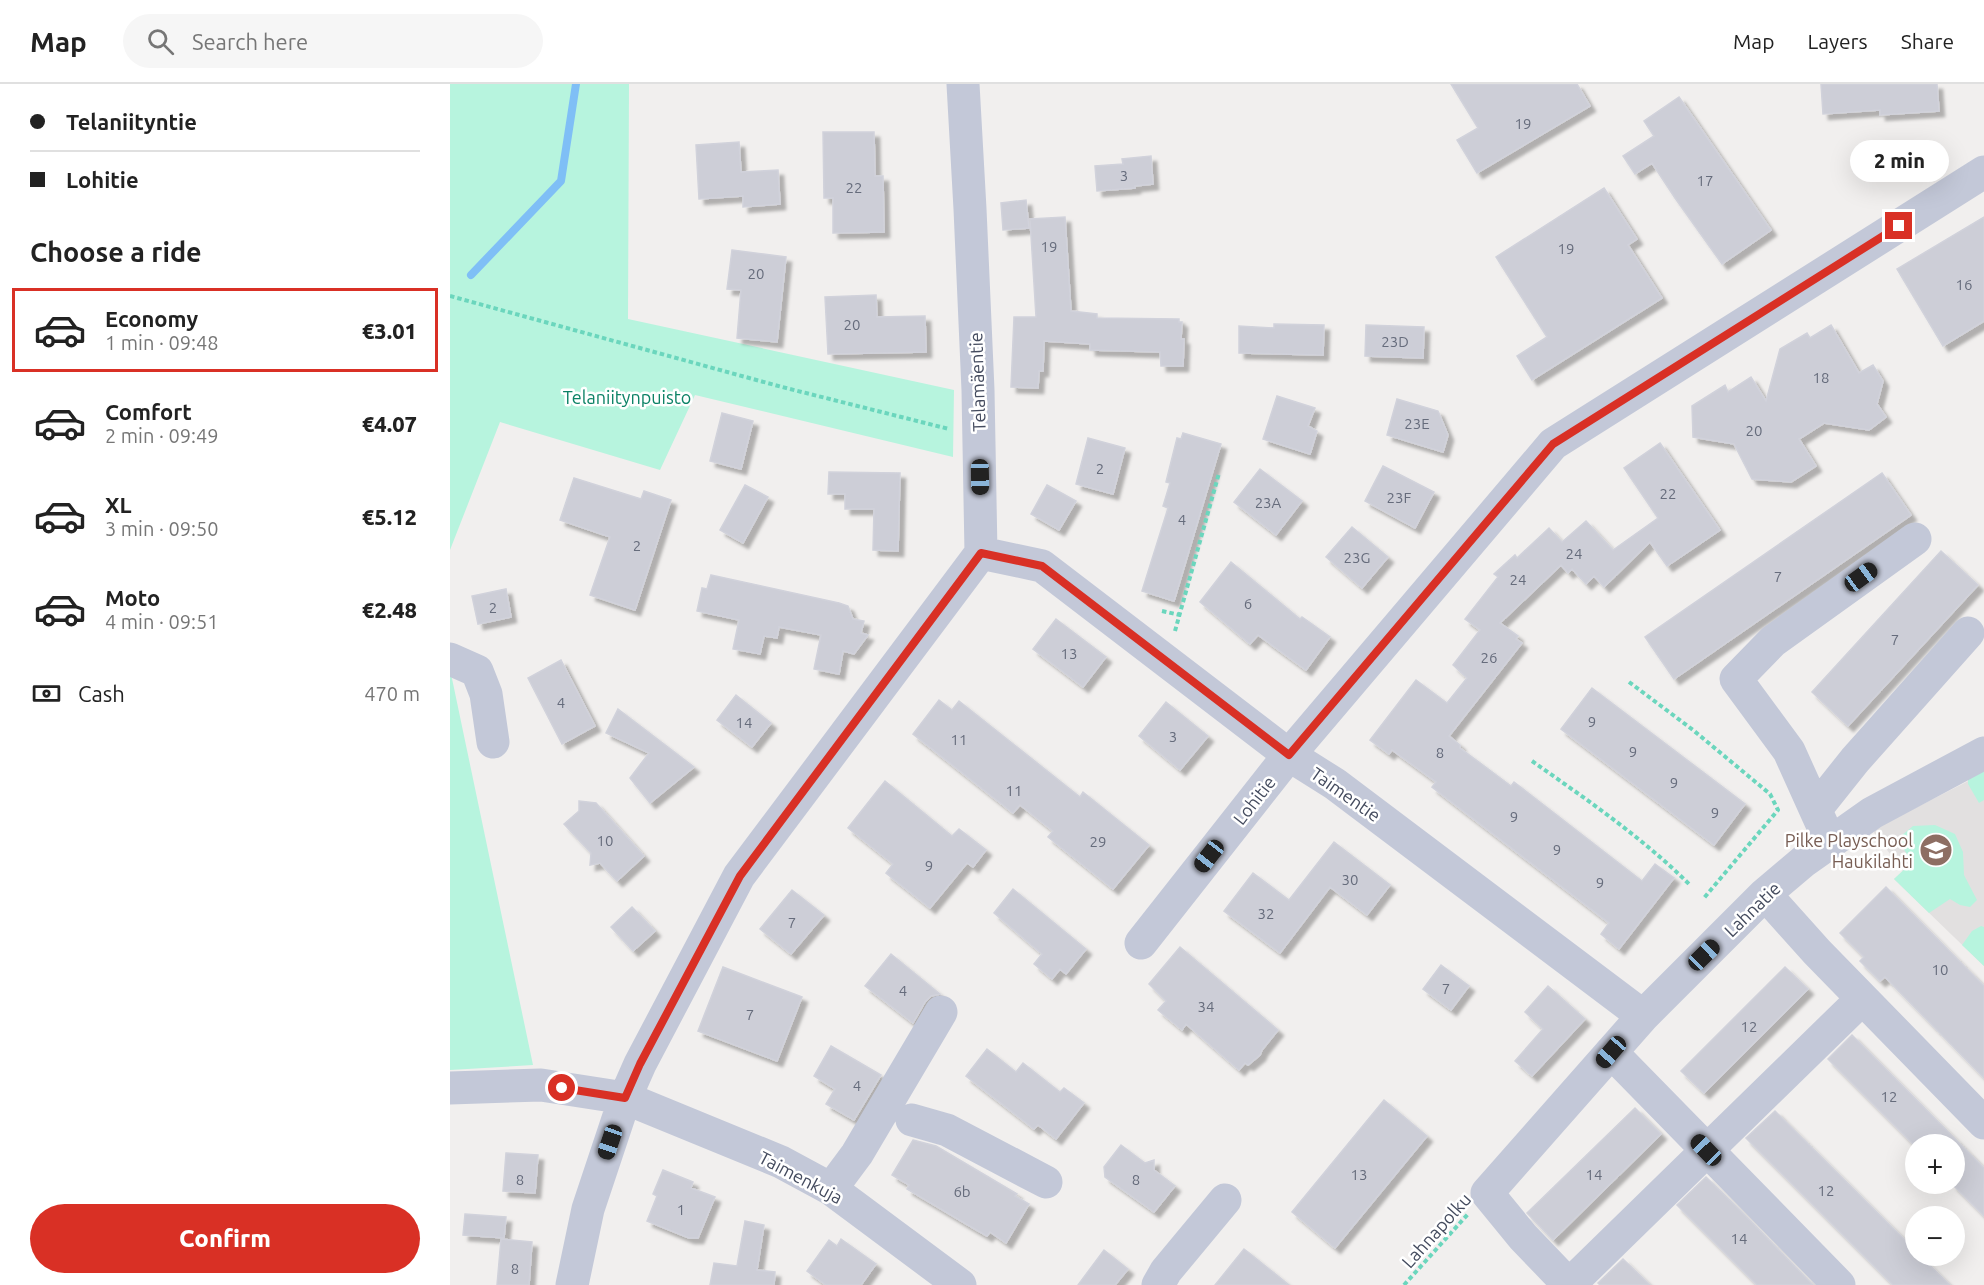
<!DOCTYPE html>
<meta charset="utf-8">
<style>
:root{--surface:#fff;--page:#f6f6f6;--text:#222;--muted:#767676;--line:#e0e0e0;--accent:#d93025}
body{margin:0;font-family:Ubuntu,sans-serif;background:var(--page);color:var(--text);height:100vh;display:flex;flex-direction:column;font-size:22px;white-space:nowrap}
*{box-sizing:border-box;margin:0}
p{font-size:20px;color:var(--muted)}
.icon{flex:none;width:33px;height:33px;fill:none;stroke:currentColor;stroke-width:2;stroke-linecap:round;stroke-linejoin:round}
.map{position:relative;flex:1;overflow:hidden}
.panel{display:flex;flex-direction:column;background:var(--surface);width:450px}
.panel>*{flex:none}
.guide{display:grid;align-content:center;height:132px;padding:0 30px;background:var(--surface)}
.controls{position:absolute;left:1455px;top:1050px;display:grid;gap:12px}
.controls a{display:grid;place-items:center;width:60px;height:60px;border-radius:50%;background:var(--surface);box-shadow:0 6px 24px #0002;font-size:30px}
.end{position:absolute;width:27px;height:27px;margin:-14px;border:8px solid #d93025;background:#fff;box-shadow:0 0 0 3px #fff}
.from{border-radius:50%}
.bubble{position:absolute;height:42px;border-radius:21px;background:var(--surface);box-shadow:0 6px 24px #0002;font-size:20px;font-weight:800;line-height:42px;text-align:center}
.car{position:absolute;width:18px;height:36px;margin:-18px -9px;border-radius:8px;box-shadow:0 0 4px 2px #0007;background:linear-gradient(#222 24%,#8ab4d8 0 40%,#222 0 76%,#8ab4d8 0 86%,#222 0)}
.guide b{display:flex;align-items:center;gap:21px;height:57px;font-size:22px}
.guide b+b{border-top:2px solid var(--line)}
.guide i{width:15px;height:15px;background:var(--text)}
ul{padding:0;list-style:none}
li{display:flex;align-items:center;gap:18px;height:84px;margin:0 12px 9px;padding:0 18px;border:3px solid transparent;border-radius:0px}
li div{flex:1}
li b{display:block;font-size:22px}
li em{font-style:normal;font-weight:800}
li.selected{border-color:var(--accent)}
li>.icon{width:54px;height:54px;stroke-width:1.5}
h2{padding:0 30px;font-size:27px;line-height:72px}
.pay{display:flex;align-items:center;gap:15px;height:66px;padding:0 30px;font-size:22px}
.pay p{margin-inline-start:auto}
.button{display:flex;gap:12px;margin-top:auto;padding:12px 30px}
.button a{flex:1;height:69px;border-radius:36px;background:var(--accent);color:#fff;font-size:24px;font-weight:800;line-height:69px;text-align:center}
header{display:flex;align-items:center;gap:36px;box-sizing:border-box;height:84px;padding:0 30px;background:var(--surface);border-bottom:2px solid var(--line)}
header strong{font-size:28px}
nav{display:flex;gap:33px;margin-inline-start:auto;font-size:21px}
.search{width:420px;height:54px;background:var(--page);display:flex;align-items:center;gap:15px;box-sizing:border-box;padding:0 21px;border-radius:33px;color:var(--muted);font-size:22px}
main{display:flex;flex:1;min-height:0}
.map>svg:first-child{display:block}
.education{fill:#e2e0e0}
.green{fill:#b7f4de}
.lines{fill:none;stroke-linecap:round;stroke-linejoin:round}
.stream{stroke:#7fbff6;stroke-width:8}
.building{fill:#cdced7;stroke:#d1d2db;stroke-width:1.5;filter:url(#shadow)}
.path{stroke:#6bd6bd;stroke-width:4;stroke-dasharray:4.5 3;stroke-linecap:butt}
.minor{stroke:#c3c8d8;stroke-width:33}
.route{stroke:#d93025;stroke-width:8}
.labels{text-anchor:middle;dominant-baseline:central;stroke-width:5;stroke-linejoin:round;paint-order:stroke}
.number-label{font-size:15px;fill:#666c7c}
.street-label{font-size:18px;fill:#444b5e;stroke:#fff}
.park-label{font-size:18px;fill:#0c8266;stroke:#fff}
.education-label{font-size:18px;fill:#785e54;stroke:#fff;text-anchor:end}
</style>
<header>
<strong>Map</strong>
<div class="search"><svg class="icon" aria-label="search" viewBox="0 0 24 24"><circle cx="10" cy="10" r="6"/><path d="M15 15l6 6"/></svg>Search here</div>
<nav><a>Map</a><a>Layers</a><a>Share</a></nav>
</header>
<main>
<section class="panel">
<div class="guide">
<b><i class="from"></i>Telaniityntie</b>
<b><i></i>Lohitie</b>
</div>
<h2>Choose a ride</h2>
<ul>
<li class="selected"><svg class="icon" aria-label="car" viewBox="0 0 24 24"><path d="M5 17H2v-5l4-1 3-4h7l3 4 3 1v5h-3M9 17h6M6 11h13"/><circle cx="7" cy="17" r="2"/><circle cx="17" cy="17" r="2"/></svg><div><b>Economy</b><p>1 min · 09:48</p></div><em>€3.01</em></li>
<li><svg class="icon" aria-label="car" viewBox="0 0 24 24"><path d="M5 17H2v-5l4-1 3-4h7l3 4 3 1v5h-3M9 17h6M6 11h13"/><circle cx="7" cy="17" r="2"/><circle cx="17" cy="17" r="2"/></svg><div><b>Comfort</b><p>2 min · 09:49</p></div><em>€4.07</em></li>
<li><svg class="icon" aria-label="car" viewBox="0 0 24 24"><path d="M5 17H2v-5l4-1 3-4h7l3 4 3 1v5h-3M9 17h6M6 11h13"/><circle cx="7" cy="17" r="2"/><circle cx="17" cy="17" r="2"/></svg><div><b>XL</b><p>3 min · 09:50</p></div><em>€5.12</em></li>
<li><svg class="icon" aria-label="car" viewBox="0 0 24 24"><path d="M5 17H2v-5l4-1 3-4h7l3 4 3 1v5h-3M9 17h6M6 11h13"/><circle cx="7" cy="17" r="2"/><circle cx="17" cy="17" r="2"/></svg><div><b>Moto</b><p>4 min · 09:51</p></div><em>€2.48</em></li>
</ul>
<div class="pay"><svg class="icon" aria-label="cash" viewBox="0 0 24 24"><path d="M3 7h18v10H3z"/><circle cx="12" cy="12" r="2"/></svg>Cash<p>470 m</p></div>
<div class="button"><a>Confirm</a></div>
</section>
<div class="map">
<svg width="1534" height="1201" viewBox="0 0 1534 1201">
<defs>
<filter id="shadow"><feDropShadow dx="5.5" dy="5.5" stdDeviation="1.5" flood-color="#0004"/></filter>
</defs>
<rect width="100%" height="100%" fill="#f1efee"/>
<path class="education" d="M 1534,689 L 1534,882 L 1444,795 L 1453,787 L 1422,746 Z"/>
<path class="green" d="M 0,0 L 179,0 L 178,235 L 504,306 L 503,373 L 245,311 L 210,386 L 50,338 L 0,466 Z
M 0,585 L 83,981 L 0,986 Z
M 1534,686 L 1534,716 L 1529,719 L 1518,700 L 1518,695 Z
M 1485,741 L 1505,750 L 1513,768 L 1514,791 L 1527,816 L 1520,823 L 1510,821 L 1500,815 L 1479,829 L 1444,795 L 1461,779 C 1457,767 1450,764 1451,752 L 1463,742 Z
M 1531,842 L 1534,843 L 1534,882 L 1512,861 L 1522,847 Z"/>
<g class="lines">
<path class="stream" d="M 21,191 L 111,97 L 126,0"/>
</g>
<path class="building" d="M 1001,0 L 1127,0 L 1140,22 L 1027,89 L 1007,56 L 1028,44 Z
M 1371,0 L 1487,0 L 1489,27 L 1430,31 L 1430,26 L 1373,30 Z
M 1229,13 L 1321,146 L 1272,180 L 1225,114 L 1202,79 L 1185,90 L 1173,72 L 1204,52 L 1194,37 Z
M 373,48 L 424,48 L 425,92 L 433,92 L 434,148 L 383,149 L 383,114 L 374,114 Z
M 289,58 L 291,88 L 328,86 L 330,120 L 293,123 L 293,112 L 249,115 L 246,61 Z
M 701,72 L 703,100 L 685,102 L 685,104 L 647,107 L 645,82 L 673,80 L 672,75 Z
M 1154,104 L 1187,155 L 1178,161 L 1212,214 L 1082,296 L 1067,272 L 1097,253 L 1046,173 Z
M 576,116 L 579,144 L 553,146 L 551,119 Z
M 615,133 L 621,227 L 647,230 L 647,234 L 729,235 L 729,238 L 732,238 L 731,255 L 734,255 L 733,282 L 711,282 L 710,268 L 640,266 L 640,260 L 594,257 L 593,287 L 589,287 L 588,304 L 561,303 L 564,233 L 586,233 L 580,135 Z
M 1534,133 L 1534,237 L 1493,262 L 1447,185 Z
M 282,166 L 336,173 L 327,258 L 287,254 L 291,206 L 277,205 Z
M 426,211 L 427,233 L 475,232 L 476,268 L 378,270 L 375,213 Z
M 824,240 L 874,241 L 873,271 L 789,269 L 789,242 L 824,244 Z
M 916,241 L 974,243 L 973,274 L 915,272 Z
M 1381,241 L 1409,289 L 1423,281 L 1433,297 L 1427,320 L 1436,333 L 1419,346 L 1374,339 L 1349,355 L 1366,382 L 1341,398 L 1302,395 L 1284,360 L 1243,353 L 1242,322 L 1275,301 L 1278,308 L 1301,293 L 1316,317 L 1330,265 L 1357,249 L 1360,254 Z
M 827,312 L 865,324 L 858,342 L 867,347 L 860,370 L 813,355 Z
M 947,315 L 988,327 L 998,351 L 993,368 L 937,351 Z
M 272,329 L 303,337 L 291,385 L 260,377 Z
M 733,349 L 771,360 L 724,517 L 692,507 L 718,424 L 713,422 L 720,399 L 716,398 L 727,354 L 731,355 Z
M 638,354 L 675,364 L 663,410 L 626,400 Z
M 1210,359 L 1270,446 L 1217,482 L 1200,458 L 1154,503 L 1144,492 L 1136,500 L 1122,485 L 1118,489 L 1111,481 L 1050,539 L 1068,552 L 1066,555 L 1072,559 L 999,652 L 1010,661 L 1010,664 L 1061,702 L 1064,698 L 1192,797 L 1205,780 L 1224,794 L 1169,865 L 1151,850 L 1159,839 L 982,703 L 986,698 L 942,666 L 939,670 L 920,656 L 966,596 L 997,619 L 1017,594 L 1003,581 L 1030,546 L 1015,535 L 1048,493 L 1044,490 L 1065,471 L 1067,474 L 1099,444 L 1112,458 L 1136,437 L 1163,466 L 1208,434 L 1174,384 Z
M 933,382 L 984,408 L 965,444 L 915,417 Z
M 810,385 L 852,417 L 826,451 L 784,418 Z
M 379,388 L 450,389 L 448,467 L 423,466 L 424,425 L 395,425 L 395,410 L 378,410 Z
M 1432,389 L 1461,431 L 1224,595 L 1195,553 Z
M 124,394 L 191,415 L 194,407 L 221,416 L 185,526 L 140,511 L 160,453 L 110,436 Z
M 295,401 L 318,413 L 293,459 L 270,446 Z
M 597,401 L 626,417 L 609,446 L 581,430 Z
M 902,443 L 938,473 L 912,504 L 876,473 Z
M 1491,467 L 1528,501 L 1398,642 L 1362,608 Z
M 781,478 L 850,535 L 852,533 L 880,553 L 856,586 L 808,551 L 800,560 L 750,518 Z
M 261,491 L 389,519 L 398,522 L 403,535 L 414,537 L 411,549 L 418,551 L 404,570 L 393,567 L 389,590 L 364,585 L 371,551 L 329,543 L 327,554 L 314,552 L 310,570 L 283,565 L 289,536 L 247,527 L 252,504 L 257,505 Z
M 56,505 L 61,533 L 28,540 L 22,512 Z
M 606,535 L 656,573 L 633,603 L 583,565 Z
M 111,576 L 145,642 L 112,660 L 78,594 Z
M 1142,604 L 1295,720 L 1264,761 L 1111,645 Z
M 286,611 L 321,639 L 302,663 L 267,636 Z
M 489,616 L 502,626 L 509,617 L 630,713 L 633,708 L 699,761 L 663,805 L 598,753 L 603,747 L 570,721 L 563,729 L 463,650 Z
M 716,618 L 758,652 L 730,686 L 689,652 Z
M 168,625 L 244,683 L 200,719 L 180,694 L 199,669 L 156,649 Z
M 435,697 L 502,752 L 509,745 L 536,766 L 523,783 L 517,779 L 480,824 L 436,789 L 443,780 L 398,744 Z
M 129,717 L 146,719 L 194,772 L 167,797 L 150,779 L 140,781 L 141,769 L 114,740 L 129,727 Z
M 884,758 L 940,801 L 917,831 L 880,803 L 830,869 L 774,827 L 803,789 L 839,816 Z
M 1436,803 L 1534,902 L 1534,994 L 1435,893 L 1430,897 L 1410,877 L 1414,873 L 1390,849 Z
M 563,805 L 636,865 L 616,890 L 610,885 L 602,895 L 584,880 L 592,870 L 544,829 Z
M 342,806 L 374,831 L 341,870 L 310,845 Z
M 182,823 L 205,847 L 183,867 L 161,843 Z
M 730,863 L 828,946 L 812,966 L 810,971 L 798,981 L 795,979 L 789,986 L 736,940 L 732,946 L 708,926 L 716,917 L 699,900 Z
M 441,870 L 490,910 L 481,912 L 475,918 L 463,939 L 415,902 Z
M 991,881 L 1019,902 L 1001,926 L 973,905 Z
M 273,883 L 352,913 L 327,977 L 248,947 Z
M 1335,883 L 1358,905 L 1254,1009 L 1231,987 Z
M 1098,902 L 1135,935 L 1082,992 L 1065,977 L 1093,945 L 1075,928 Z
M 1402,951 L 1534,1084 L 1534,1132 L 1502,1100 L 1504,1100 L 1504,1060 L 1466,1060 L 1466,1063 L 1378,975 Z
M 381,962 L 431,991 L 404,1036 L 376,1020 L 385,1005 L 364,992 Z
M 537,965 L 566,988 L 573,979 L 610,1008 L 614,1004 L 634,1019 L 606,1055 L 588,1041 L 584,1045 L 516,992 Z
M 934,1016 L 977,1052 L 885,1164 L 842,1128 Z
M 1185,1024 L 1211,1050 L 1103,1156 L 1077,1129 Z
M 1325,1027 L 1466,1167 L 1466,1172 L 1470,1172 L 1500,1201 L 1443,1201 L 1296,1054 Z
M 463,1056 L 486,1062 L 567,1110 L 565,1112 L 579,1120 L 556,1159 L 540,1148 L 537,1152 L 523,1144 L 457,1105 L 459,1101 L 442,1091 Z
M 671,1061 L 695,1079 L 704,1076 L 704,1086 L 725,1102 L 704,1128 L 655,1093 L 654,1083 Z
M 56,1069 L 88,1071 L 85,1109 L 53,1107 Z
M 213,1086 L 243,1098 L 241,1104 L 265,1113 L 248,1154 L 239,1154 L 197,1137 L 207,1112 L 203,1110 Z
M 1256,1093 L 1290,1126 L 1363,1201 L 1307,1201 L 1227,1121 Z
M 15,1130 L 56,1133 L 54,1154 L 13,1151 Z
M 295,1137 L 314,1141 L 307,1186 L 325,1188 L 324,1201 L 260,1201 L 264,1179 L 287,1182 Z
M 51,1155 L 82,1158 L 79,1201 L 47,1201 Z
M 391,1155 L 426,1180 L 411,1201 L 376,1201 L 357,1187 L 379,1156 L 387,1162 Z
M 794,1165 L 798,1168 L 839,1201 L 765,1201 Z
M 654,1166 L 678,1185 L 665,1201 L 628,1201 Z
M 1173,1175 L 1200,1201 L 1150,1201 L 1148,1199 Z"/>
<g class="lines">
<path class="path" d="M 0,212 L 332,303 L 499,345
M 712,527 L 730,531
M 725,547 L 769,389
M 1179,598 L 1243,646 L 1320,710 L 1328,726 L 1254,814
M 1082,677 C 1136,715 1193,754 1240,801
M 954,1201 L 1018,1130"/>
<path class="minor" d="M 531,469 L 592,482 L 839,671 L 885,700 L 1193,932
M 0,575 L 27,587 L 36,610 L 43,658
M 1366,725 L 1405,676 L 1518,549
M 1380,758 L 1339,667 L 1286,595 L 1323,557 L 1465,455
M 1315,810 L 1367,868 L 1534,1039
M 691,859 L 839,671 L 1103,360 L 1534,88
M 1161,968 L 1389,1201
M 0,1004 L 91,1001 L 175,1014 L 331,1078 L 381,1105 L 510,1201
M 462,1036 L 497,1046 L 596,1098
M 381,1105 L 407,1070 L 491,928
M 122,1201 L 138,1125 L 175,1014 L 190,980 L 289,792 L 531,469 L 528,306 L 520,125 L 513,0
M 708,1201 L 716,1187 L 775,1116
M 1119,1201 L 1073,1153 L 1037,1109 L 1193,932 L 1315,810 L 1354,777 L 1422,729 L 1534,669
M 1119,1201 L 1412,915"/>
</g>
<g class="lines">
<path class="route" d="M 112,1004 L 175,1014 L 190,980 L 290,792 L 531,469 L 592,482 L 839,671 L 1103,360 L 1449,142"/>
</g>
<defs>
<g id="school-disc" transform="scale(1.725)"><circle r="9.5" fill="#8d6e63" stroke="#fff"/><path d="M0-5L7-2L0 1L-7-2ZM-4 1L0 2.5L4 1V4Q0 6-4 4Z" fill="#fff"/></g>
</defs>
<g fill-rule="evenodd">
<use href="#school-disc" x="1486" y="766"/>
</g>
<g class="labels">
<g class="number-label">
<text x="1073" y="39">19</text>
<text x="674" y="91">3</text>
<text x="1255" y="96">17</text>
<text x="404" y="103">22</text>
<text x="599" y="162">19</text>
<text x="1116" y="164">19</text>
<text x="306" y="189">20</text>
<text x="1514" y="200">16</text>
<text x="402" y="240">20</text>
<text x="945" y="257">23D</text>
<text x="1371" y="293">18</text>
<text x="967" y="339">23E</text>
<text x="1304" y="346">20</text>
<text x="650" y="384">2</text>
<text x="1218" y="409">22</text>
<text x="949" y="413">23F</text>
<text x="818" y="418">23A</text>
<text x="732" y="435">4</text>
<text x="187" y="461">2</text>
<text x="1124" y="469">24</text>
<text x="907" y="473">23G</text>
<text x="1328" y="492">7</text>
<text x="1068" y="495">24</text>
<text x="798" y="519">6</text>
<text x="43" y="523">2</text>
<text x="1445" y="555">7</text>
<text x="619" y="569">13</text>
<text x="1039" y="573">26</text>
<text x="111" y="618">4</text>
<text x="1142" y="637">9</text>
<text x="294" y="638">14</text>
<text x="723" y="652">3</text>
<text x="509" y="655">11</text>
<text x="1183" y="667">9</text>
<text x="990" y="668">8</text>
<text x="1224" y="698">9</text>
<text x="564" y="706">11</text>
<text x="1265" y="728">9</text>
<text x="1064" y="732">9</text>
<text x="155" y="756">10</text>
<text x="648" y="757">29</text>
<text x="1107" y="765">9</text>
<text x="479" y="781">9</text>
<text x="900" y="795">30</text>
<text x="1150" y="798">9</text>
<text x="816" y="829">32</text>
<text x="342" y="838">7</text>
<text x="1490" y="885">10</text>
<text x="996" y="904">7</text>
<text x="453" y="906">4</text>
<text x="756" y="922">34</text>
<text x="300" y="930">7</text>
<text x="1299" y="942">12</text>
<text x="407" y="1001">4</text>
<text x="1439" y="1012">12</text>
<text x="909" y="1090">13</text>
<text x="1144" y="1090">14</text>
<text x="70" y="1095">8</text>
<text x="686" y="1095">8</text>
<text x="1376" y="1106">12</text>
<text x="512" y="1107">6b</text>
<text x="231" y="1125">1</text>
<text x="1289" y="1154">14</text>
<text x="65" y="1184">8</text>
</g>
<g class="street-label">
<text transform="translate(527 298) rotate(-92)">Telamäentie</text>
<text transform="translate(896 710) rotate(35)">Taimentie</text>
<text transform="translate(804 716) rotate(-52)">Lohitie</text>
<text transform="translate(1302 825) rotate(-44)">Lahnatie</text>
<text transform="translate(351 1093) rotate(28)">Taimenkuja</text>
<text transform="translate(986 1146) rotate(-48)">Lahnapolku</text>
</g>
<g class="park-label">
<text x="177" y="313">Telaniitynpuisto</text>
</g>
<g class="education-label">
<text x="1463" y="756">Pilke Playschool<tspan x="1463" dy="21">Haukilahti</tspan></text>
</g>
</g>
</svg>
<div class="controls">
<a>+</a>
<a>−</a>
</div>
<i class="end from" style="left:112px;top:1004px"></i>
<i class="end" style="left:1449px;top:142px"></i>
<div class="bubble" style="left:1400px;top:56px;width:99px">2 min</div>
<i class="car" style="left:530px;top:393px;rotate:179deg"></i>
<i class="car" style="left:1411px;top:493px;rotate:54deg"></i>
<i class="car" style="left:759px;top:772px;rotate:218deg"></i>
<i class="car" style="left:1254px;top:871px;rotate:46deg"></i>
<i class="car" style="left:1161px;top:968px;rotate:221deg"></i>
<i class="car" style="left:160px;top:1058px;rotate:199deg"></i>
<i class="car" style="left:1256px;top:1066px;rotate:316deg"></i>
</div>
</main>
